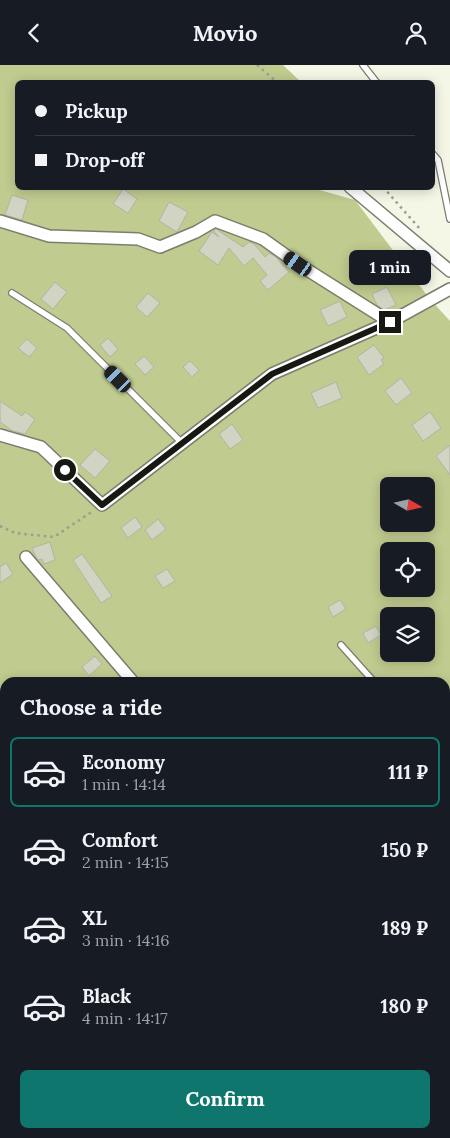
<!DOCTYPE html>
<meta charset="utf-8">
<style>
:root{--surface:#171b24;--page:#20242c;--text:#f1f3f6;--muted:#9ea1a6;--line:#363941;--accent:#0f766e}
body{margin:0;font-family:Lora,serif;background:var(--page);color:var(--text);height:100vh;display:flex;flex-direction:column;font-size:19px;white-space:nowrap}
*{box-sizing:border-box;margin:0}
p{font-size:16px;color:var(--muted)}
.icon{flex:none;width:28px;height:28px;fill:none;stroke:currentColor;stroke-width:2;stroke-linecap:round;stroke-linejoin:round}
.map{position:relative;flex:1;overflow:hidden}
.sheet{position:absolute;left:0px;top:612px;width:450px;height:461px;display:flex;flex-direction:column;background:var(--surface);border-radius:15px 15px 0 0;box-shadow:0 2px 12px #0003}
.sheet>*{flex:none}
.banner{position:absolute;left:15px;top:15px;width:420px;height:110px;border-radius:8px;box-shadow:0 2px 12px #0003;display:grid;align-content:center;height:110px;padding:0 20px;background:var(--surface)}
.needle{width:32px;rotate:99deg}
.tools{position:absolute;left:380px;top:412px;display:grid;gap:10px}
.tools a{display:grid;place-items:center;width:55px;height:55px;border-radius:8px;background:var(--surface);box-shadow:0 2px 12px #0003;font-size:25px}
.end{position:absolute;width:22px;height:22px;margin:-11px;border:6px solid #171812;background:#fff;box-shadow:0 0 0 2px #fff}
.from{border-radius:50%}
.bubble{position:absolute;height:35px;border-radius:8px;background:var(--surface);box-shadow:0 2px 12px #0003;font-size:16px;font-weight:700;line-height:35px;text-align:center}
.car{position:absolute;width:15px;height:30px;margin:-15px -8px;border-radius:6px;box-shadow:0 0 4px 1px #0007;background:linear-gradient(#222 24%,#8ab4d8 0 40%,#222 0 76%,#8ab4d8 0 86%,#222 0)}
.banner b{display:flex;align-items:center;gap:18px;height:48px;font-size:19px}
.banner b+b{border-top:1px solid var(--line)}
.banner i{width:12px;height:12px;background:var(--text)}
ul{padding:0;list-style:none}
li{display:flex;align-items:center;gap:15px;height:70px;margin:0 10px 8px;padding:0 10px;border:2px solid transparent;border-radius:8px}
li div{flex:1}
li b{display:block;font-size:19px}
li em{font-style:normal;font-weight:700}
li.selected{border-color:var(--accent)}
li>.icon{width:45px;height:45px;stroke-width:1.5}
h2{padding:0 20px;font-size:22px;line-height:60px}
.button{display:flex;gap:10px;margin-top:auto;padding:10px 20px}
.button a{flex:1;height:58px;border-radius:8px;background:var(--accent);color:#fff;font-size:20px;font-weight:700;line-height:58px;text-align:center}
header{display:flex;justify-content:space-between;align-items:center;height:65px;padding:0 20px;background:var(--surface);font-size:22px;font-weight:700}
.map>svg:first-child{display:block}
.green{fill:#c0cb8f;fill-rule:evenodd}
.building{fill:#d1d4c3;stroke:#b0b4a4}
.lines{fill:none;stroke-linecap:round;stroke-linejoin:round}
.lane-casing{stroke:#7b7e6e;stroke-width:8}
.street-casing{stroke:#7b7e6e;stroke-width:14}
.path{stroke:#9b9d91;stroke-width:2.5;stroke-dasharray:2.5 4;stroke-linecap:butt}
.lane{stroke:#fff;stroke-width:5.5}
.street{stroke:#fff;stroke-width:11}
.route{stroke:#171812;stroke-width:6}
</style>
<header><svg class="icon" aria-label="back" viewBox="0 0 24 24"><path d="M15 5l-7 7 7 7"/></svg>Movio<svg class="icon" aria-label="person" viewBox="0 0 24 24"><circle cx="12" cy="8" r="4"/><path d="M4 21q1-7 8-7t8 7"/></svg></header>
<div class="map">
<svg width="450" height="1073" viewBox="0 0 450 1073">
<rect width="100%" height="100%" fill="#f4f7e6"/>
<path class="green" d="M 0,0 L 283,0 L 301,17 L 18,18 L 18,122 L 309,122 L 355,135 L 429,233 L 450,256 L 450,1073 L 0,1073 ZM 389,421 L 426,421 L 426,459 L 389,459 ZM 389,486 L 426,486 L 426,524 L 389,524 ZM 389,551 L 426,551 L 426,589 L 389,589 ZM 5,618 L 445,618 L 445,1069 L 5,1069 Z"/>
<path class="building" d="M 123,124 L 137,134 L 128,148 L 113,139 Z
M 12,130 L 28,135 L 22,155 L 5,150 Z
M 169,137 L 188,147 L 177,167 L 159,156 Z
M 216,164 L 243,182 L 249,177 L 254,179 L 265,192 L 269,188 L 276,192 L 289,207 L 268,225 L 260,216 L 267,210 L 253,193 L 244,201 L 229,183 L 218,200 L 199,186 L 212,167 L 219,172 L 214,166 Z
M 55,217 L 67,227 L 53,244 L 41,234 Z
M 387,222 L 396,240 L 384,245 L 377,240 L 372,229 Z
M 148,228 L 160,238 L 147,252 L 136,242 Z
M 340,236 L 347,252 L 328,261 L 320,245 Z
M 108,273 L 118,284 L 110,292 L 100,280 Z
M 27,274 L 37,283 L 29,292 L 18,283 Z
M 374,280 L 384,293 L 381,295 L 384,299 L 369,310 L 357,292 Z
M 144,291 L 154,302 L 145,310 L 135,299 Z
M 190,296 L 199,305 L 192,312 L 183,302 Z
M 401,313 L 412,328 L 396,340 L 385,326 Z
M 336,317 L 342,333 L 318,343 L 311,328 Z
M 0,336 L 22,351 L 25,347 L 35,354 L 25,369 L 13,366 L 0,357 Z
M 430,347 L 441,363 L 423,376 L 412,360 Z
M 232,359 L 243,375 L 230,384 L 219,369 Z
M 450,380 L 450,410 L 436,391 Z
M 95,384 L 110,396 L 95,413 L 80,400 Z
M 135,452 L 142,462 L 128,473 L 121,463 Z
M 158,454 L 166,464 L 152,475 L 145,465 Z
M 50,477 L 55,495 L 44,499 L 42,494 L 38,495 L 35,490 L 32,483 Z
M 82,489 L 112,531 L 101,538 L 73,495 Z
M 6,498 L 13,509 L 0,518 L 0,502 Z
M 167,504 L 175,516 L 163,523 L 155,511 Z
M 340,535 L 346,544 L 333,552 L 328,542 Z
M 376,561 L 381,570 L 368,578 L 363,568 Z
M 95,591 L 102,599 L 89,611 L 82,602 Z"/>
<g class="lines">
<g class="lane-casing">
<path id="lane" d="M 363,0 L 377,18
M 432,88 L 438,95 L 450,154
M 12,228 L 67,263 L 182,378
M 341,580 L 375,618
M 445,695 L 450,700"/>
</g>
<g class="street-casing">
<path id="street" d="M 350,122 L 450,206
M 0,156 L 49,171 L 138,174 L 160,182 L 196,167 L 215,156 L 263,174 L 298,199 L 390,257
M 0,370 L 41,382 L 102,440 L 272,309 L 390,257 L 450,224
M 26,492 L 134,618
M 0,685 L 5,691
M 445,805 L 450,801
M 445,867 L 450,872
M 0,914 L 5,916"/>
</g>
<path class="path" d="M 257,0 L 278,18
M 383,122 L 420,164
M 0,461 L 15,468 L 54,472 L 93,446"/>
<use href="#lane" class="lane"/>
<use href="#street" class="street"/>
</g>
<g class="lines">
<path class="route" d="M 65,405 L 102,440 L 272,309 L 390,257"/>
</g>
</svg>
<div class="tools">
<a><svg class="needle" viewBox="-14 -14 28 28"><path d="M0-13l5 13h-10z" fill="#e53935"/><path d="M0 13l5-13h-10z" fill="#9ea1a6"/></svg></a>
<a><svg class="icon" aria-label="locate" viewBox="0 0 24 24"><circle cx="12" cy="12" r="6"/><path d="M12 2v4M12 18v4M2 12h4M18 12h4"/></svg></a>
<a><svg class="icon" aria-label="layers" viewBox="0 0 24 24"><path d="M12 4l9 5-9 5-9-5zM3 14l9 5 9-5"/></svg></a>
</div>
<i class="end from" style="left:65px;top:405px"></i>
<i class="end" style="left:390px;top:257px"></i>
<div class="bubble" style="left:349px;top:185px;width:82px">1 min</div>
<i class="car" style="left:298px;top:199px;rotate:305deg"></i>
<i class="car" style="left:118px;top:314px;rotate:315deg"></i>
<div class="banner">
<b><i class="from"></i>Pickup</b>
<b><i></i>Drop-off</b>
</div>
<section class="sheet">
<h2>Choose a ride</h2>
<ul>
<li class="selected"><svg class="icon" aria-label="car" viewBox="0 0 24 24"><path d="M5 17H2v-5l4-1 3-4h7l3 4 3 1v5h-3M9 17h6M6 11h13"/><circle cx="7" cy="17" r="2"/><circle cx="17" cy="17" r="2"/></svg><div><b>Economy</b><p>1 min · 14:14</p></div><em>111 ₽</em></li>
<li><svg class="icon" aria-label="car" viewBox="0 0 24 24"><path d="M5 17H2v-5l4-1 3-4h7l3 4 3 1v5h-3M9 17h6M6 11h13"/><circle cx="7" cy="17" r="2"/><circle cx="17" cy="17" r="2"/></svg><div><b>Comfort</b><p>2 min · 14:15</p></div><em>150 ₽</em></li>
<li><svg class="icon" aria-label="car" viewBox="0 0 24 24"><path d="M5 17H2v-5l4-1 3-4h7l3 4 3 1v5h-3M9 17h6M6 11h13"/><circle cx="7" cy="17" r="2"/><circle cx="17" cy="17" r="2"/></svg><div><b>XL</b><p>3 min · 14:16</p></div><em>189 ₽</em></li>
<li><svg class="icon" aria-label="car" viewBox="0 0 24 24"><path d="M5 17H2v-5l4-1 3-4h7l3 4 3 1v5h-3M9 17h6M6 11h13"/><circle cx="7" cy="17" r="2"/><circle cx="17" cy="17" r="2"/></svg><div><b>Black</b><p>4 min · 14:17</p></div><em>180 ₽</em></li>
</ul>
<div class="button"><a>Confirm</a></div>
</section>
</div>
